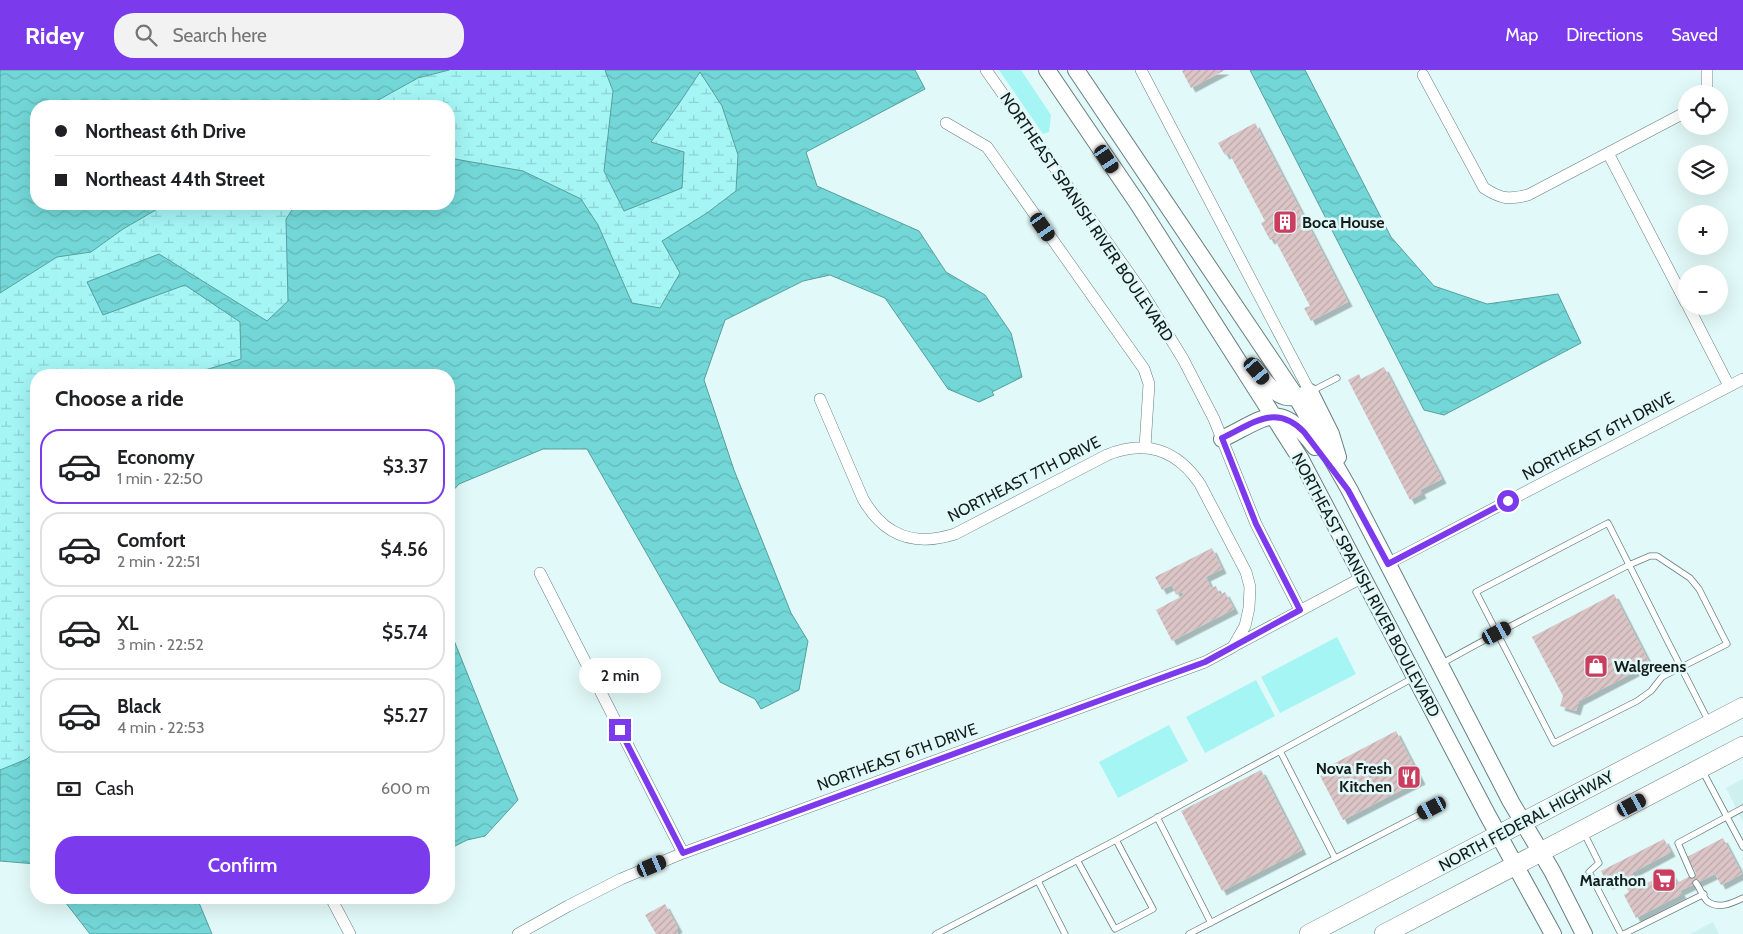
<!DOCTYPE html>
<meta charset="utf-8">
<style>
:root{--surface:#fff;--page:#f2f2f2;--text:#202124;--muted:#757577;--line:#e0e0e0;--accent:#7c3aed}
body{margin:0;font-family:Cabin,sans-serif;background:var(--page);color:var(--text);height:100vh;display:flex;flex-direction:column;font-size:19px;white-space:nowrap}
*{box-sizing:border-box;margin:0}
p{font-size:16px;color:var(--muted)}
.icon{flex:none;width:28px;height:28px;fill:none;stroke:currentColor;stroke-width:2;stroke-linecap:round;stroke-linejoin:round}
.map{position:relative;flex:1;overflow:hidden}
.drawer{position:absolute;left:30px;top:299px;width:425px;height:535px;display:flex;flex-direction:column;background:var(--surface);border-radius:20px;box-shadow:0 5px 20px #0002}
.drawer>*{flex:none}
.banner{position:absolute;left:30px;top:30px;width:425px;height:110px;border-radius:20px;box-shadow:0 5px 20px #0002;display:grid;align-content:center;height:110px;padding:0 25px;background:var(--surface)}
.buttons{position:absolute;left:1678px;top:15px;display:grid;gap:10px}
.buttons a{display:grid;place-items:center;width:50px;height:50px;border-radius:50%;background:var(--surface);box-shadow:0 5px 20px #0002;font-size:25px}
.end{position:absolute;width:22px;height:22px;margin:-11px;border:6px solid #7c3aed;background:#fff;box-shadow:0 0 0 2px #fff}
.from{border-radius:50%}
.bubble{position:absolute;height:35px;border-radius:18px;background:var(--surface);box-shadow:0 5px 20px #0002;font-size:16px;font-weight:600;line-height:35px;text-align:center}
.car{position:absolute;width:15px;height:30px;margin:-15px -8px;border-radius:6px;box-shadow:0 0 4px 1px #0007;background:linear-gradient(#222 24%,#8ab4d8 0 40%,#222 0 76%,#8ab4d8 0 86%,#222 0)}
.banner b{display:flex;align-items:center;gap:18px;height:48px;font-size:19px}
.banner b+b{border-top:1px solid var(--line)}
.banner i{width:12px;height:12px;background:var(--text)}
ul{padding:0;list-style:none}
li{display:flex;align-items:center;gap:15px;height:75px;margin:0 10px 8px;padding:0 15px;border:2px solid var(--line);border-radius:20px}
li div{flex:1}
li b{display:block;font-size:19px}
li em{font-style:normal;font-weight:600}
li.active{border-color:var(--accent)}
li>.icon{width:45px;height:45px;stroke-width:1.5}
h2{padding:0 25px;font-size:22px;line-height:60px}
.pay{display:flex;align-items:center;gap:12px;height:55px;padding:0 25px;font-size:19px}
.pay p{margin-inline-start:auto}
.button{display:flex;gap:10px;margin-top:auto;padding:10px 25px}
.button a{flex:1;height:58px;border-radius:20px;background:var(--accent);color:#fff;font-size:20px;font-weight:600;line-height:58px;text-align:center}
header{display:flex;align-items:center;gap:30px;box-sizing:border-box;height:70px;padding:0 25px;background:var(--accent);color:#fff}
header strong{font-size:24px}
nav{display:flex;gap:28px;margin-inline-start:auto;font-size:18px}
.search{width:350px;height:45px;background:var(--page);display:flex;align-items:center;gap:12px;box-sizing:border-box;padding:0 18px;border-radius:20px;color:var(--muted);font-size:19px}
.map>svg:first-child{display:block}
.built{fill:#cef0ef}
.green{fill:#a5f5f5}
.wetland{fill:url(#wetland-marsh)}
.water{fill:url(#water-waves);stroke:#569f9f}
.building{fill:url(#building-hatch);filter:url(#shadow)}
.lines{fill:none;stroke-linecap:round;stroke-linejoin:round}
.service-casing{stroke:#697f7f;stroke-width:7}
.minor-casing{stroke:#697f7f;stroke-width:12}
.secondary-casing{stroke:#697f7f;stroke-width:18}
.primary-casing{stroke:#697f7f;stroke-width:20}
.service{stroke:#fff;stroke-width:5.5}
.minor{stroke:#fff;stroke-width:11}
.secondary{stroke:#fff;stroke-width:16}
.primary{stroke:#fff;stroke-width:19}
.route{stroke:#7c3aed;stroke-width:6}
.labels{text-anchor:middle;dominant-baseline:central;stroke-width:5;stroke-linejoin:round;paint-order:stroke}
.street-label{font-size:16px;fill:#141c1c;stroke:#e1f9f8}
.poi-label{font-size:16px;font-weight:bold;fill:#141c1c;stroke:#e1f9f8;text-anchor:start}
</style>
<header>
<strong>Ridey</strong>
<div class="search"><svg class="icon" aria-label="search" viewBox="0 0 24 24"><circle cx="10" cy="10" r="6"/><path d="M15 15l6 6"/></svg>Search here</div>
<nav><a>Map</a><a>Directions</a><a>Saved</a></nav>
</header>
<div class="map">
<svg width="1743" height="864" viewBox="0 0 1743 864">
<defs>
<pattern id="wetland-marsh" width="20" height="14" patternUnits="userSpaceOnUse" patternTransform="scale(1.25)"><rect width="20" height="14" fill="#a5f5f5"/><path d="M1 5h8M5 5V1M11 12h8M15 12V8" fill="none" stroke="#8dd1d1"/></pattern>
<pattern id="water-waves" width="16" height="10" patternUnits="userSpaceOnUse" patternTransform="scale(1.25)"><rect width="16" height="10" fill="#73d7d7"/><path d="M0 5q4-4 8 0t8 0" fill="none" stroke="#63b8b8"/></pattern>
<pattern id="building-hatch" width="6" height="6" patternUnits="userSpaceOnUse" patternTransform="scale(1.25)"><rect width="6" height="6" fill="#dbc5c7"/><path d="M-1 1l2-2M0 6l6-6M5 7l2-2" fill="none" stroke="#bba9aa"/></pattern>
<filter id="shadow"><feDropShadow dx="4.5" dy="4.5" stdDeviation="0" flood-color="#0004"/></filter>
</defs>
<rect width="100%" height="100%" fill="#e1f9f8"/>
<path class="built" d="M 1743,709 L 1743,752 L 1726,718 Z
M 1713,852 L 1719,864 L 1690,864 Z"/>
<path class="green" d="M 999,0 L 1021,0 L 1051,45 L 1049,62 L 1043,64 Z
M 1337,567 L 1356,604 L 1280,643 L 1261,607 Z
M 1256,610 L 1275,646 L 1205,683 L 1186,647 Z
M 1169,655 L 1188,691 L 1118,728 L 1099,692 Z"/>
<path class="wetland" d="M 449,0 L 605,0 L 613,21 L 604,101 L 624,141 L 651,72 L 678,35 L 700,1 L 722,36 L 738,85 L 736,121 L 707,143 L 662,172 L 680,203 L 660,238 L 449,305 L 36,305 L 36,681 L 27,689 L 0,700 L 0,223 L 57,187 L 91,182 L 123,159 L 166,134 L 449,134 L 449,36 L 362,36 L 380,29 L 418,8 Z"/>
<path class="water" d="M 0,0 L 449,0 L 418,8 L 380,29 L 362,36 L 36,36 L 36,134 L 166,134 L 123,159 L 91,182 L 57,187 L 0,223 Z
M 605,0 L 915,0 L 925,19 L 806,82 L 817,116 L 919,161 L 946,202 L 985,225 L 1011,263 L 1022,307 L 992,322 L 994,325 L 979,332 L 948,319 L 885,228 L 830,205 L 803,211 L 725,250 L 704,310 L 734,400 L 791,543 L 808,571 L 799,620 L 761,639 L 755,629 L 720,612 L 587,379 L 543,379 L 459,414 L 449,425 L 449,305 L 189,305 L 241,289 L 240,252 L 185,215 L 103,245 L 87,212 L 159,184 L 267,251 L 288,231 L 286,149 L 296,134 L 449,134 L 449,88 L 523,101 L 581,129 L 598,155 L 632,233 L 660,238 L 680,203 L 662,171 L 707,143 L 736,121 L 738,85 L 722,36 L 700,2 L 678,35 L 651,72 L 684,82 L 682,118 L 624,141 L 604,101 L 613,21 Z
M 1250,0 L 1305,0 L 1391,167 L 1434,216 L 1487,234 L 1558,224 L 1581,273 L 1444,345 L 1424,340 Z
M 449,558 L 518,730 L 485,766 L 467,770 L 451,778 L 449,775 Z
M 36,681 L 36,794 L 0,791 L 0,700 L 27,689 Z
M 62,828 L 197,828 L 212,864 L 90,864 Z"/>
<path class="building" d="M 1184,0 L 1225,0 L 1191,18 L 1182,1 Z
M 1255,53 L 1348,232 L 1311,251 L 1304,238 L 1310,236 L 1274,168 L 1270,170 L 1261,153 L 1265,151 L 1229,83 L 1225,85 L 1218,73 Z
M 1384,297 L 1442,409 L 1420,420 L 1422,424 L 1410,430 L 1348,310 L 1359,304 L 1361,309 Z
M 1212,478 L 1222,499 L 1206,507 L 1211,518 L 1216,516 L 1220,525 L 1225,522 L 1234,539 L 1172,571 L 1156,540 L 1184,525 L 1182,522 L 1176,525 L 1172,515 L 1162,520 L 1155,507 Z
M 1614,524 L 1650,594 L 1579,631 L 1576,641 L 1560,636 L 1563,626 L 1532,567 Z
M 1396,661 L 1421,710 L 1343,750 L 1318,702 Z
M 1261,700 L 1302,780 L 1222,821 L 1181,741 Z
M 1723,768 L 1742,804 L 1721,815 L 1715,804 L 1680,821 L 1682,824 L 1636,848 L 1624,825 L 1629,822 L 1622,808 L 1608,815 L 1601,801 L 1664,769 L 1671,782 L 1632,803 L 1640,817 L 1670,801 L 1677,813 L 1696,803 L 1687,787 Z
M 665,834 L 678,858 L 676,859 L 678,864 L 656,864 L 645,845 Z"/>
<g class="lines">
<g class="service-casing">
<path id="service" d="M 1312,321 L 1337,308
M 1441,594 C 1503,559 1566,527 1629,495 L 1650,486 L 1657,486 L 1690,508 L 1699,519 L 1727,574 L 1662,607 L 1651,621 L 1637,631 L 1554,673 C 1528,622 1502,572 1476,522 L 1608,453 C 1641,519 1675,586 1709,652
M 1702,700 L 1743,777
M 1157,747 L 1211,853
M 1584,763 L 1599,793 L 1589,802 L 1621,864
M 1335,788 L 1280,681 L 1413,608
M 1077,790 L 1115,859 L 1153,839 L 1116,770
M 1692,805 L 1678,773 L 1743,738
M 1038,811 L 1065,864
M 1696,813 C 1700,818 1703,827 1707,831 C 1718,840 1733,833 1743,828
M 936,864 L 1116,770 L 1280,681
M 1189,864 L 1432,738
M 1624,864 L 1704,824"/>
</g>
<g class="minor-casing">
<path id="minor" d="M 986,0 L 1140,219 L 1183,289 L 1214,349 L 1256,454 L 1300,540
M 1141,0 L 1310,322
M 1423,5 L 1484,118 C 1501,129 1509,130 1528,125 L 1686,42
M 1704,24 L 1707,16 L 1707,0
M 946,53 L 987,77 L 1144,299 L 1149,314 L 1145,377
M 1608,83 L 1686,233
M 1688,236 L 1729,316
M 1387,494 L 1743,309
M 540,503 L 683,783
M 1234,576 L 1363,507
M 331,828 L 350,864
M 518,864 L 568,836 L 621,809 L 683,783 L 1205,592 L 1233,577 L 1245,556 L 1249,538 L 1250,517 L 1246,502 L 1200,414 C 1177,380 1146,369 1107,385 L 955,464 C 914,477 884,466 863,429 L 820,329"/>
</g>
<g class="secondary-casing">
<path id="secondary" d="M 1047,0 L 1138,134 L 1300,388 L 1487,744 L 1553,864
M 1076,0 L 1297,328 L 1349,419 L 1511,732 L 1552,801 L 1584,864
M 1254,297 C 1270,318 1281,337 1310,322 L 1331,364 L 1338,387
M 1222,369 C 1267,347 1279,329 1315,377"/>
</g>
<g class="primary-casing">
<path id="primary" d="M 1309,864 L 1743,637
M 1384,864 L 1743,676"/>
</g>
<use href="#service" class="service"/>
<use href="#minor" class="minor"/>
<use href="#secondary" class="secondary"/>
<use href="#primary" class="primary"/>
</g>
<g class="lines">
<path class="route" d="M 620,660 L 683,783 L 1205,592 L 1300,540 L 1256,454 L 1222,368 C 1251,355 1275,332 1304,362 L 1348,420 L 1388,494 L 1508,431"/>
</g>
<defs>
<g id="building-square" transform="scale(1.25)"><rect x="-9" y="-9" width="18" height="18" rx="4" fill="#cb3c5f" stroke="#e1f9f8"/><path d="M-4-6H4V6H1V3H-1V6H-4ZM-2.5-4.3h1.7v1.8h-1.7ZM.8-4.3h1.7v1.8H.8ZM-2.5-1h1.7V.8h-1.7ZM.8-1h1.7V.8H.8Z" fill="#fff"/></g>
<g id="shop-square" transform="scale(1.25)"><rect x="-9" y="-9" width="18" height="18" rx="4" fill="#cb3c5f" stroke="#e1f9f8"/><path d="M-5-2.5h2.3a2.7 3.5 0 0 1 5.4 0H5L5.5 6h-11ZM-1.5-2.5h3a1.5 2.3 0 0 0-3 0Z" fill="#fff"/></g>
<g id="restaurant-square" transform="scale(1.25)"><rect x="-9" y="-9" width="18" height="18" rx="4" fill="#cb3c5f" stroke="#e1f9f8"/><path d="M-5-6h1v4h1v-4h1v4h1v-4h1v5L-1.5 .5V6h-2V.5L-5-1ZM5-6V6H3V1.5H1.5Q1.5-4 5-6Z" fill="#fff"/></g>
<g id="supermarket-square" transform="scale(1.25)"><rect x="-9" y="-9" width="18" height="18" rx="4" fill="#cb3c5f" stroke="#e1f9f8"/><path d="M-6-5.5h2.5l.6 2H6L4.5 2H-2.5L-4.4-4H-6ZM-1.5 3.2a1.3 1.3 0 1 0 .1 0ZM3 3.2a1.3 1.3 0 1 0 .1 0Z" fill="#fff"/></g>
</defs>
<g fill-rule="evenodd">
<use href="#building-square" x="1285" y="152"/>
<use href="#shop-square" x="1596" y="596"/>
<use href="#restaurant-square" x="1409" y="707"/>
<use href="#supermarket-square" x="1664" y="810"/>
</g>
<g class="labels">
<g class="street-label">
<text transform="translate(1087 147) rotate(56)">NORTHEAST SPANISH RIVER BOULEVARD</text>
<text transform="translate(1598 366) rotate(-28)">NORTHEAST 6TH DRIVE</text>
<text transform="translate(1024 409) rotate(-27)">NORTHEAST 7TH DRIVE</text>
<text transform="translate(1366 515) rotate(62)">NORTHEAST SPANISH RIVER BOULEVARD</text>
<text transform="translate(897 687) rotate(-20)">NORTHEAST 6TH DRIVE</text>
<text transform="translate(1526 751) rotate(-28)">NORTH FEDERAL HIGHWAY</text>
</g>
<g class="poi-label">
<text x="1302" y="152">Boca House</text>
<text x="1614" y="596">Walgreens</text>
<text x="1392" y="698" text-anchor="end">Nova Fresh<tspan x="1392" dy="18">Kitchen</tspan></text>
<text x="1646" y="810" text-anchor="end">Marathon</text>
</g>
</g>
</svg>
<div class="buttons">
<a><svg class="icon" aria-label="locate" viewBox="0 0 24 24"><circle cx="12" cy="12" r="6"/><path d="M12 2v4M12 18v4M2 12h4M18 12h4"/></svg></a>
<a><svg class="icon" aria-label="layers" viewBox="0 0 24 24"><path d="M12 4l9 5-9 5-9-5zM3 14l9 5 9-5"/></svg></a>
<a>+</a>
<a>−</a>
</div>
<i class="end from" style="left:1508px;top:431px"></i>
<i class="end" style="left:620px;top:660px"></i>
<div class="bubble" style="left:579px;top:588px;width:82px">2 min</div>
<i class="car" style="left:1107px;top:89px;rotate:146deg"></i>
<i class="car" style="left:1043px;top:157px;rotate:145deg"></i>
<i class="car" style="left:1257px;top:301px;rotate:140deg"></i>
<i class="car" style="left:1497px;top:563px;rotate:62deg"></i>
<i class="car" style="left:1632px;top:735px;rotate:62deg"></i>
<i class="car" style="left:1432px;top:738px;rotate:242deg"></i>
<i class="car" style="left:652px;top:796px;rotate:67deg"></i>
<div class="banner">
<b><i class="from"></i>Northeast 6th Drive</b>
<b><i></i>Northeast 44th Street</b>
</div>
<section class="drawer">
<h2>Choose a ride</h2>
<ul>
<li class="active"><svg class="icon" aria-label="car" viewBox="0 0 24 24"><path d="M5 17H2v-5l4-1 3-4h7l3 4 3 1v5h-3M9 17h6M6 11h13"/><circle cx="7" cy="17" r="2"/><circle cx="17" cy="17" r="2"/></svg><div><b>Economy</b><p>1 min · 22:50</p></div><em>$3.37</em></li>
<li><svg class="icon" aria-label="car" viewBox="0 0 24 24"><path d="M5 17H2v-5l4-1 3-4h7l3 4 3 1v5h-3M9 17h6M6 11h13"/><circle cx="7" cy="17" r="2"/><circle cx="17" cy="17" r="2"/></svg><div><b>Comfort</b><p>2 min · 22:51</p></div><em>$4.56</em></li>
<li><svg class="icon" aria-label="car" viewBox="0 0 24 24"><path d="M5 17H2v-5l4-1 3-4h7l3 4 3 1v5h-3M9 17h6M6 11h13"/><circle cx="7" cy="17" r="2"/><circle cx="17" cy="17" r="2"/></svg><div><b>XL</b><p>3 min · 22:52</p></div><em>$5.74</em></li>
<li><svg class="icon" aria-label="car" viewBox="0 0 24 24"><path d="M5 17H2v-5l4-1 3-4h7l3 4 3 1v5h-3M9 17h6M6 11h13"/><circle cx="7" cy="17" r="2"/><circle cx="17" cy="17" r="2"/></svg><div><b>Black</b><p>4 min · 22:53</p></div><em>$5.27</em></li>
</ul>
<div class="pay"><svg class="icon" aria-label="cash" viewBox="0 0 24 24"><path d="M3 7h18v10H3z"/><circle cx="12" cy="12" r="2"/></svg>Cash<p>600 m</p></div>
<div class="button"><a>Confirm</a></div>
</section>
</div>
